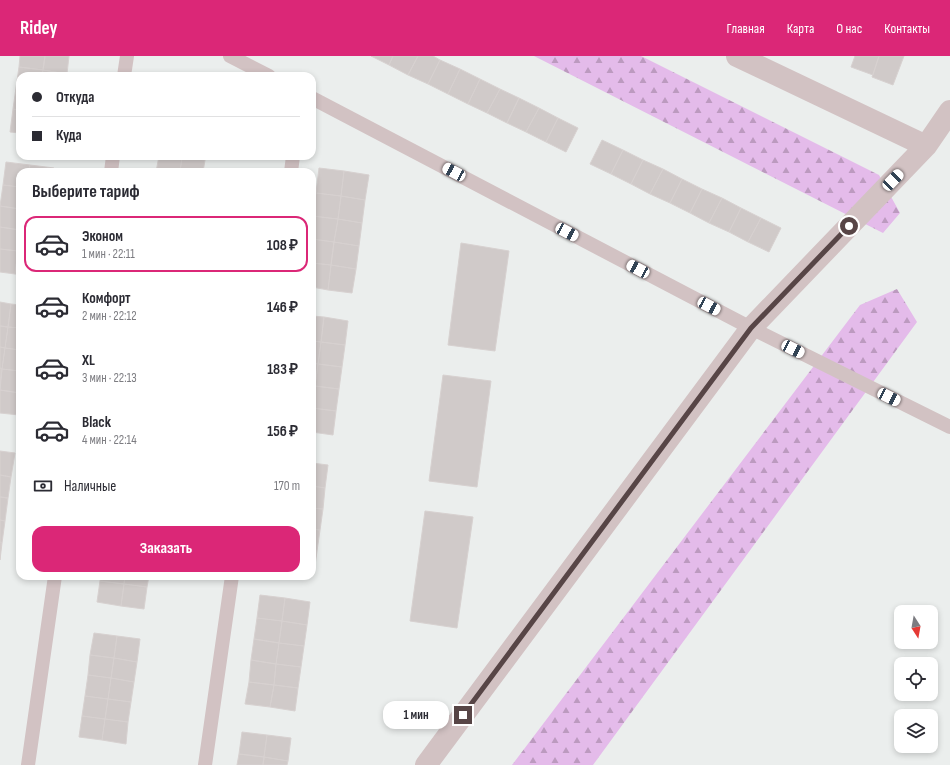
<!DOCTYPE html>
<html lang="ru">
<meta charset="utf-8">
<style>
:root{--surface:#fff;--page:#f2f2f3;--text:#2b2b33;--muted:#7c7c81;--line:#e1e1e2;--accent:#db2777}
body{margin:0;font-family:"Sofia Sans Condensed",sans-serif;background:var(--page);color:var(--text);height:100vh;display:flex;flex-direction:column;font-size:15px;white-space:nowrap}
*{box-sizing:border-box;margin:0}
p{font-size:13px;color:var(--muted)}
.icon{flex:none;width:22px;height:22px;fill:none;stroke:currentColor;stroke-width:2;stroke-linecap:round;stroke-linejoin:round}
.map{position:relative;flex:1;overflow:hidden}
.details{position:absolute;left:16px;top:112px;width:300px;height:412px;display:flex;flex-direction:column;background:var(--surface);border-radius:12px;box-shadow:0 2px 6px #0003}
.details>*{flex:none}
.guide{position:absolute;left:16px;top:16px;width:300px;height:88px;border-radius:12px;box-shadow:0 2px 6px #0003;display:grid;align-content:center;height:88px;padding:0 16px;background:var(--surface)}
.needle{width:26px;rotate:169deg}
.controls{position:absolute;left:894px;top:549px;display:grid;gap:8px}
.controls a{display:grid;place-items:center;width:44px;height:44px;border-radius:8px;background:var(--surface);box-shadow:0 2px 6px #0003;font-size:20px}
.end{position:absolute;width:18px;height:18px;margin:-9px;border:5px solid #574546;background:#fff;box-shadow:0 0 0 2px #fff}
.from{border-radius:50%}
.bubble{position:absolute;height:28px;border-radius:12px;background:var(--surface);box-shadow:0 2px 6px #0003;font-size:13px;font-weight:700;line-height:28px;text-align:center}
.car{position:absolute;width:12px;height:24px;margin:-12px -6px;border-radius:5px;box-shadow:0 0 3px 1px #0007;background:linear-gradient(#fff 24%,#345 0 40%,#fff 0 76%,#345 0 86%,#fff 0)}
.guide b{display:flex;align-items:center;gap:14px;height:38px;font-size:15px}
.guide b+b{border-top:1px solid var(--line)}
.guide i{width:10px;height:10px;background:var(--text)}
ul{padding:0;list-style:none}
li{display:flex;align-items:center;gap:12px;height:56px;margin:0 8px 6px;padding:0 8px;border:2px solid transparent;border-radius:12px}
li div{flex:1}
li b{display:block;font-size:15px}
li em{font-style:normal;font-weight:700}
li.selected{border-color:var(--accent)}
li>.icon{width:36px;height:36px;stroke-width:1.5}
h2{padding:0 16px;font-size:18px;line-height:48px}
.pay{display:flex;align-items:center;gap:10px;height:44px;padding:0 16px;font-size:15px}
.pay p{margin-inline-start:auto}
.action{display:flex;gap:8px;margin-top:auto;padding:8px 16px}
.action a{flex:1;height:46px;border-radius:12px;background:var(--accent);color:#fff;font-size:16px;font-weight:700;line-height:46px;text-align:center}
header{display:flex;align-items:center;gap:24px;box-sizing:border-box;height:56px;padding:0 20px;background:var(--accent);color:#fff}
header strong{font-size:19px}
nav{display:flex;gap:22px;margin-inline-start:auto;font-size:14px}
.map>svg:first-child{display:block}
.forest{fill:url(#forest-firs)}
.building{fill:#d0cac9;stroke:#d7d1d0}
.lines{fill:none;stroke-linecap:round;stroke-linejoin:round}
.lane{stroke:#d2c2c3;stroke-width:14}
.street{stroke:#d2c2c3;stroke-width:22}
.route{stroke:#574546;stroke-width:5}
</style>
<header>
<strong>Ridey</strong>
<nav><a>Главная</a><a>Карта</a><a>О нас</a><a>Контакты</a></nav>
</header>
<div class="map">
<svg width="950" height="709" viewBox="0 0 950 709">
<defs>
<pattern id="forest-firs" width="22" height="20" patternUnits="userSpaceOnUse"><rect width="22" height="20" fill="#e4bbea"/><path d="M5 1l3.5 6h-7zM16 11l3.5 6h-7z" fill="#bc9abf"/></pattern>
</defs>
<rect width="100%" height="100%" fill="#ebeeed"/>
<path class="forest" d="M 534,0 L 641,0 L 879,119 L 900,157 L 883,177 Z
M 897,233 L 917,266 L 593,709 L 512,709 L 860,249 Z"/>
<path class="building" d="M 20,0 L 45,0 L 43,14 L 19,11 Z
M 45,0 L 69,0 L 67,18 L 43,14 Z
M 371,0 L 393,0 L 389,9 Z
M 393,0 L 418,0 L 408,19 L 389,9 Z
M 418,0 L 433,0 L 440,4 L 428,28 L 408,19 Z
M 855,0 L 879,0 L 873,19 L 851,11 Z
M 879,0 L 904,0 L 893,29 L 872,21 Z
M 440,4 L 460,13 L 448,38 L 428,28 Z
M 19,11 L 43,14 L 42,20 L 20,20 L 20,33 L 16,32 Z
M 460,13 L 480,23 L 468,48 L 448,38 Z
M 43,14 L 67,18 L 66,20 L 42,20 Z
M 480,23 L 500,33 L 487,57 L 468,48 Z
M 16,32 L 20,33 L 20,54 L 13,53 Z
M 500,33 L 519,42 L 507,67 L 487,57 Z
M 519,42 L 539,52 L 526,76 L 507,67 Z
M 539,52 L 558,62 L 546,86 L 526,76 Z
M 13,53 L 20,54 L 20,77 L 10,76 Z
M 558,62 L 578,72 L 566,96 L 546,86 Z
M 602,84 L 623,94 L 611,118 L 590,108 Z
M 623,94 L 643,104 L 631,128 L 611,118 Z
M 159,100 L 182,101 L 180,116 L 156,116 Z
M 183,100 L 206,100 L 205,104 Z
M 182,101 L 205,104 L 203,116 L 180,116 Z
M 643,104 L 663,113 L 650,138 L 631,128 Z
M 6,106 L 30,109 L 29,116 L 20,116 L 20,131 L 3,129 Z
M 30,109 L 54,112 L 53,116 L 29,116 Z
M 319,112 L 344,115 L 341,140 L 316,137 Z
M 663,113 L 682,123 L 670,147 L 650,138 Z
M 344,115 L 369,119 L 365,144 L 341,140 Z
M 682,123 L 702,133 L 690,157 L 670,147 Z
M 3,129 L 20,131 L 20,153 L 0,150 Z
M 702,133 L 722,142 L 709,167 L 690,157 Z
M 316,137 L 341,140 L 338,163 L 312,160 Z
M 341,140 L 365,144 L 362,167 L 338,163 Z
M 722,142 L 741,152 L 729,176 L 709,167 Z
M 0,150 L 20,153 L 20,174 L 0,171 Z
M 741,152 L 761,162 L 748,186 L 729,176 Z
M 312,160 L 338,163 L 334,186 L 312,183 Z
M 761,162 L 781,172 L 769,196 L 748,186 Z
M 338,163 L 362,167 L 359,190 L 334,186 Z
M 0,171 L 20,174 L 18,195 L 0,193 Z
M 20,181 L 20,196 L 18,195 Z
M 312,183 L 334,186 L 331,209 L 312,207 Z
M 334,186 L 359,190 L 356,213 L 331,209 Z
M 461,187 L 509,195 L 495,295 L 448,289 Z
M 0,193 L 18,195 L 15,218 L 0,216 Z
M 18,195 L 20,196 L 20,218 L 15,218 Z
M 312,207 L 331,209 L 328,234 L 312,231 Z
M 331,209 L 356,213 L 352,237 L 328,234 Z
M 0,246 L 11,248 L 8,271 L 0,270 Z
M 11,248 L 20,249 L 20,272 L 8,271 Z
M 312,260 L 324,261 L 321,286 L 312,285 Z
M 324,261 L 348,265 L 345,289 L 321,286 Z
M 0,270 L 8,271 L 5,292 L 0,291 Z
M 8,271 L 20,272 L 20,294 L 5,292 Z
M 312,285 L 321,286 L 318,308 L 312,307 Z
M 321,286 L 345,289 L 342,311 L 318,308 Z
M 0,291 L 5,292 L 2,313 L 0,312 Z
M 5,292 L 20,294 L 20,315 L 2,313 Z
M 312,307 L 318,308 L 315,330 L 312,329 Z
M 318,308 L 342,311 L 339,333 L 315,330 Z
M 0,312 L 2,313 L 0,328 Z
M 2,313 L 20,315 L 20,337 L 0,334 Z
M 443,319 L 491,325 L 477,431 L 429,425 Z
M 312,329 L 315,330 L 312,349 Z
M 315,330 L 339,333 L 336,355 L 312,352 Z
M 0,334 L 20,337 L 19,359 L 0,357 Z
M 312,352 L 336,355 L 333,379 L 312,376 Z
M 0,395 L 15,397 L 11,421 L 0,419 Z
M 312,407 L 328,409 L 325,432 L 312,430 Z
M 0,419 L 11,421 L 8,442 L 0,441 Z
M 312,430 L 325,432 L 323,453 L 312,452 Z
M 0,441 L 8,442 L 5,465 L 0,464 Z
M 312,452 L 323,453 L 320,474 L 312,473 Z
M 425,455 L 473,461 L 457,572 L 410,565 Z
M 0,464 L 5,465 L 2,487 L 0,486 Z
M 312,473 L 320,474 L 317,495 L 312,495 Z
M 0,486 L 2,487 L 0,504 Z
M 312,495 L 317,495 L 314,517 L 312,517 Z
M 101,520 L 125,520 L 124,528 L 100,525 Z
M 125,520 L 149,520 L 147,531 L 124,528 Z
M 100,525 L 124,528 L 121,550 L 97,546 Z
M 124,528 L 147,531 L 144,553 L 121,550 Z
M 260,539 L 285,542 L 282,565 L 257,562 Z
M 285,542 L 310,546 L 307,569 L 282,565 Z
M 257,562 L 282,565 L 279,587 L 254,583 Z
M 282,565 L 307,569 L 304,590 L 279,587 Z
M 94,577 L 117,580 L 114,602 L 90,599 Z
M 117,580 L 140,583 L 137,606 L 114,602 Z
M 254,583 L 279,587 L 276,608 L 251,604 Z
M 279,587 L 304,590 L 301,611 L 276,608 Z
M 90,599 L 114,602 L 111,622 L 88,619 Z
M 114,602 L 137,606 L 134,626 L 111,622 Z
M 251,604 L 276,608 L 274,629 L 249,626 Z
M 276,608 L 301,611 L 298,632 L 274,629 Z
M 88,619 L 111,622 L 108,643 L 85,640 Z
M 111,622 L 134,626 L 131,646 L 108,643 Z
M 249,626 L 274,629 L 270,651 L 245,648 Z
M 274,629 L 298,632 L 295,655 L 270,651 Z
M 85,640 L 108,643 L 105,663 L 82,660 Z
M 108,643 L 131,646 L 128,666 L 105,663 Z
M 82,660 L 105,663 L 102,684 L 79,681 Z
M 105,663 L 128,666 L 126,688 L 102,684 Z
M 242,676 L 267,679 L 264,701 L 239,698 Z
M 267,679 L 291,682 L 288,705 L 264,701 Z
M 239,698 L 264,701 L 263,709 L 237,709 Z
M 264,701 L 288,705 L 287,709 L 263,709 Z"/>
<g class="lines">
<path class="lane" d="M 230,0 L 269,20
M 124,20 L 127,0
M 312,42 L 751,272 L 950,371
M 111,116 L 113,100
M 291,116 L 293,100
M 28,709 L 55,520
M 205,709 L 232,520"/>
<path class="street" d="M 737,0 L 926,90
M 426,709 L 751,272 L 926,90 L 950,55"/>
</g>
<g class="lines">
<path class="route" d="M 463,659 L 751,272 L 849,170"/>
</g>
</svg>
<div class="controls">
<a><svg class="needle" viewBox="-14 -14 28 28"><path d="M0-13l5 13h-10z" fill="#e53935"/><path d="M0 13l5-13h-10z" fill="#7c7c81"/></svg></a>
<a><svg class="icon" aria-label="locate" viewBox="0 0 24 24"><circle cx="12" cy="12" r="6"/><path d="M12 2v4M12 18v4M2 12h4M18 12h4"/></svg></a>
<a><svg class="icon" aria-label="layers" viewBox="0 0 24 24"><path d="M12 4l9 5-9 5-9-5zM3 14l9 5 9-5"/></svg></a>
</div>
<i class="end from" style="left:849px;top:170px"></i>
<i class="end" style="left:463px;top:659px"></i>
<div class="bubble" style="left:383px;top:645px;width:66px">1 мин</div>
<i class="car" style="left:454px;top:116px;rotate:298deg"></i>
<i class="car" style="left:893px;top:124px;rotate:44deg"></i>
<i class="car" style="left:567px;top:176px;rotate:118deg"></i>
<i class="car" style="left:638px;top:213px;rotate:298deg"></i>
<i class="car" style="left:709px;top:250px;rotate:118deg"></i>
<i class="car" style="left:793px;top:293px;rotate:117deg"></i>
<i class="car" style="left:889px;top:341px;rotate:117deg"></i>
<div class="guide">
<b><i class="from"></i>Откуда</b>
<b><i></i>Куда</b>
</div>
<section class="details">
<h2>Выберите тариф</h2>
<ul>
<li class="selected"><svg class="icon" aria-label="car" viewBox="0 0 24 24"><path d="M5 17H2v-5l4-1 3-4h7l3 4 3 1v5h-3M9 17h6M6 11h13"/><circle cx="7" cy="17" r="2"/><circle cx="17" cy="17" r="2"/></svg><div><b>Эконом</b><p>1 мин · 22:11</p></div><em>108 ₽</em></li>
<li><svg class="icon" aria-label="car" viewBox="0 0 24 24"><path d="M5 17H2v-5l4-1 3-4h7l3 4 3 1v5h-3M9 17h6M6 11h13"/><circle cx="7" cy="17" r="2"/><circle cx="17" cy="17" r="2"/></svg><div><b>Комфорт</b><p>2 мин · 22:12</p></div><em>146 ₽</em></li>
<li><svg class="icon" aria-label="car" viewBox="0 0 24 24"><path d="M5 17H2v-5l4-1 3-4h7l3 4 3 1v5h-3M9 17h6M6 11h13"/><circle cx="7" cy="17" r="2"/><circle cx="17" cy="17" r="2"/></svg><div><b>XL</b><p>3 мин · 22:13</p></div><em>183 ₽</em></li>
<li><svg class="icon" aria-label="car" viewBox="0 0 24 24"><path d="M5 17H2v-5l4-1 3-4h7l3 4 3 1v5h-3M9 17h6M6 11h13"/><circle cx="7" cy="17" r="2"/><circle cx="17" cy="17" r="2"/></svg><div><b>Black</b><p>4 мин · 22:14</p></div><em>156 ₽</em></li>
</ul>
<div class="pay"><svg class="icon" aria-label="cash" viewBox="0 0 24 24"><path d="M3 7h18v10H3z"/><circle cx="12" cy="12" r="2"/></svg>Наличные<p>170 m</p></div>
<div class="action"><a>Заказать</a></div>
</section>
</div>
